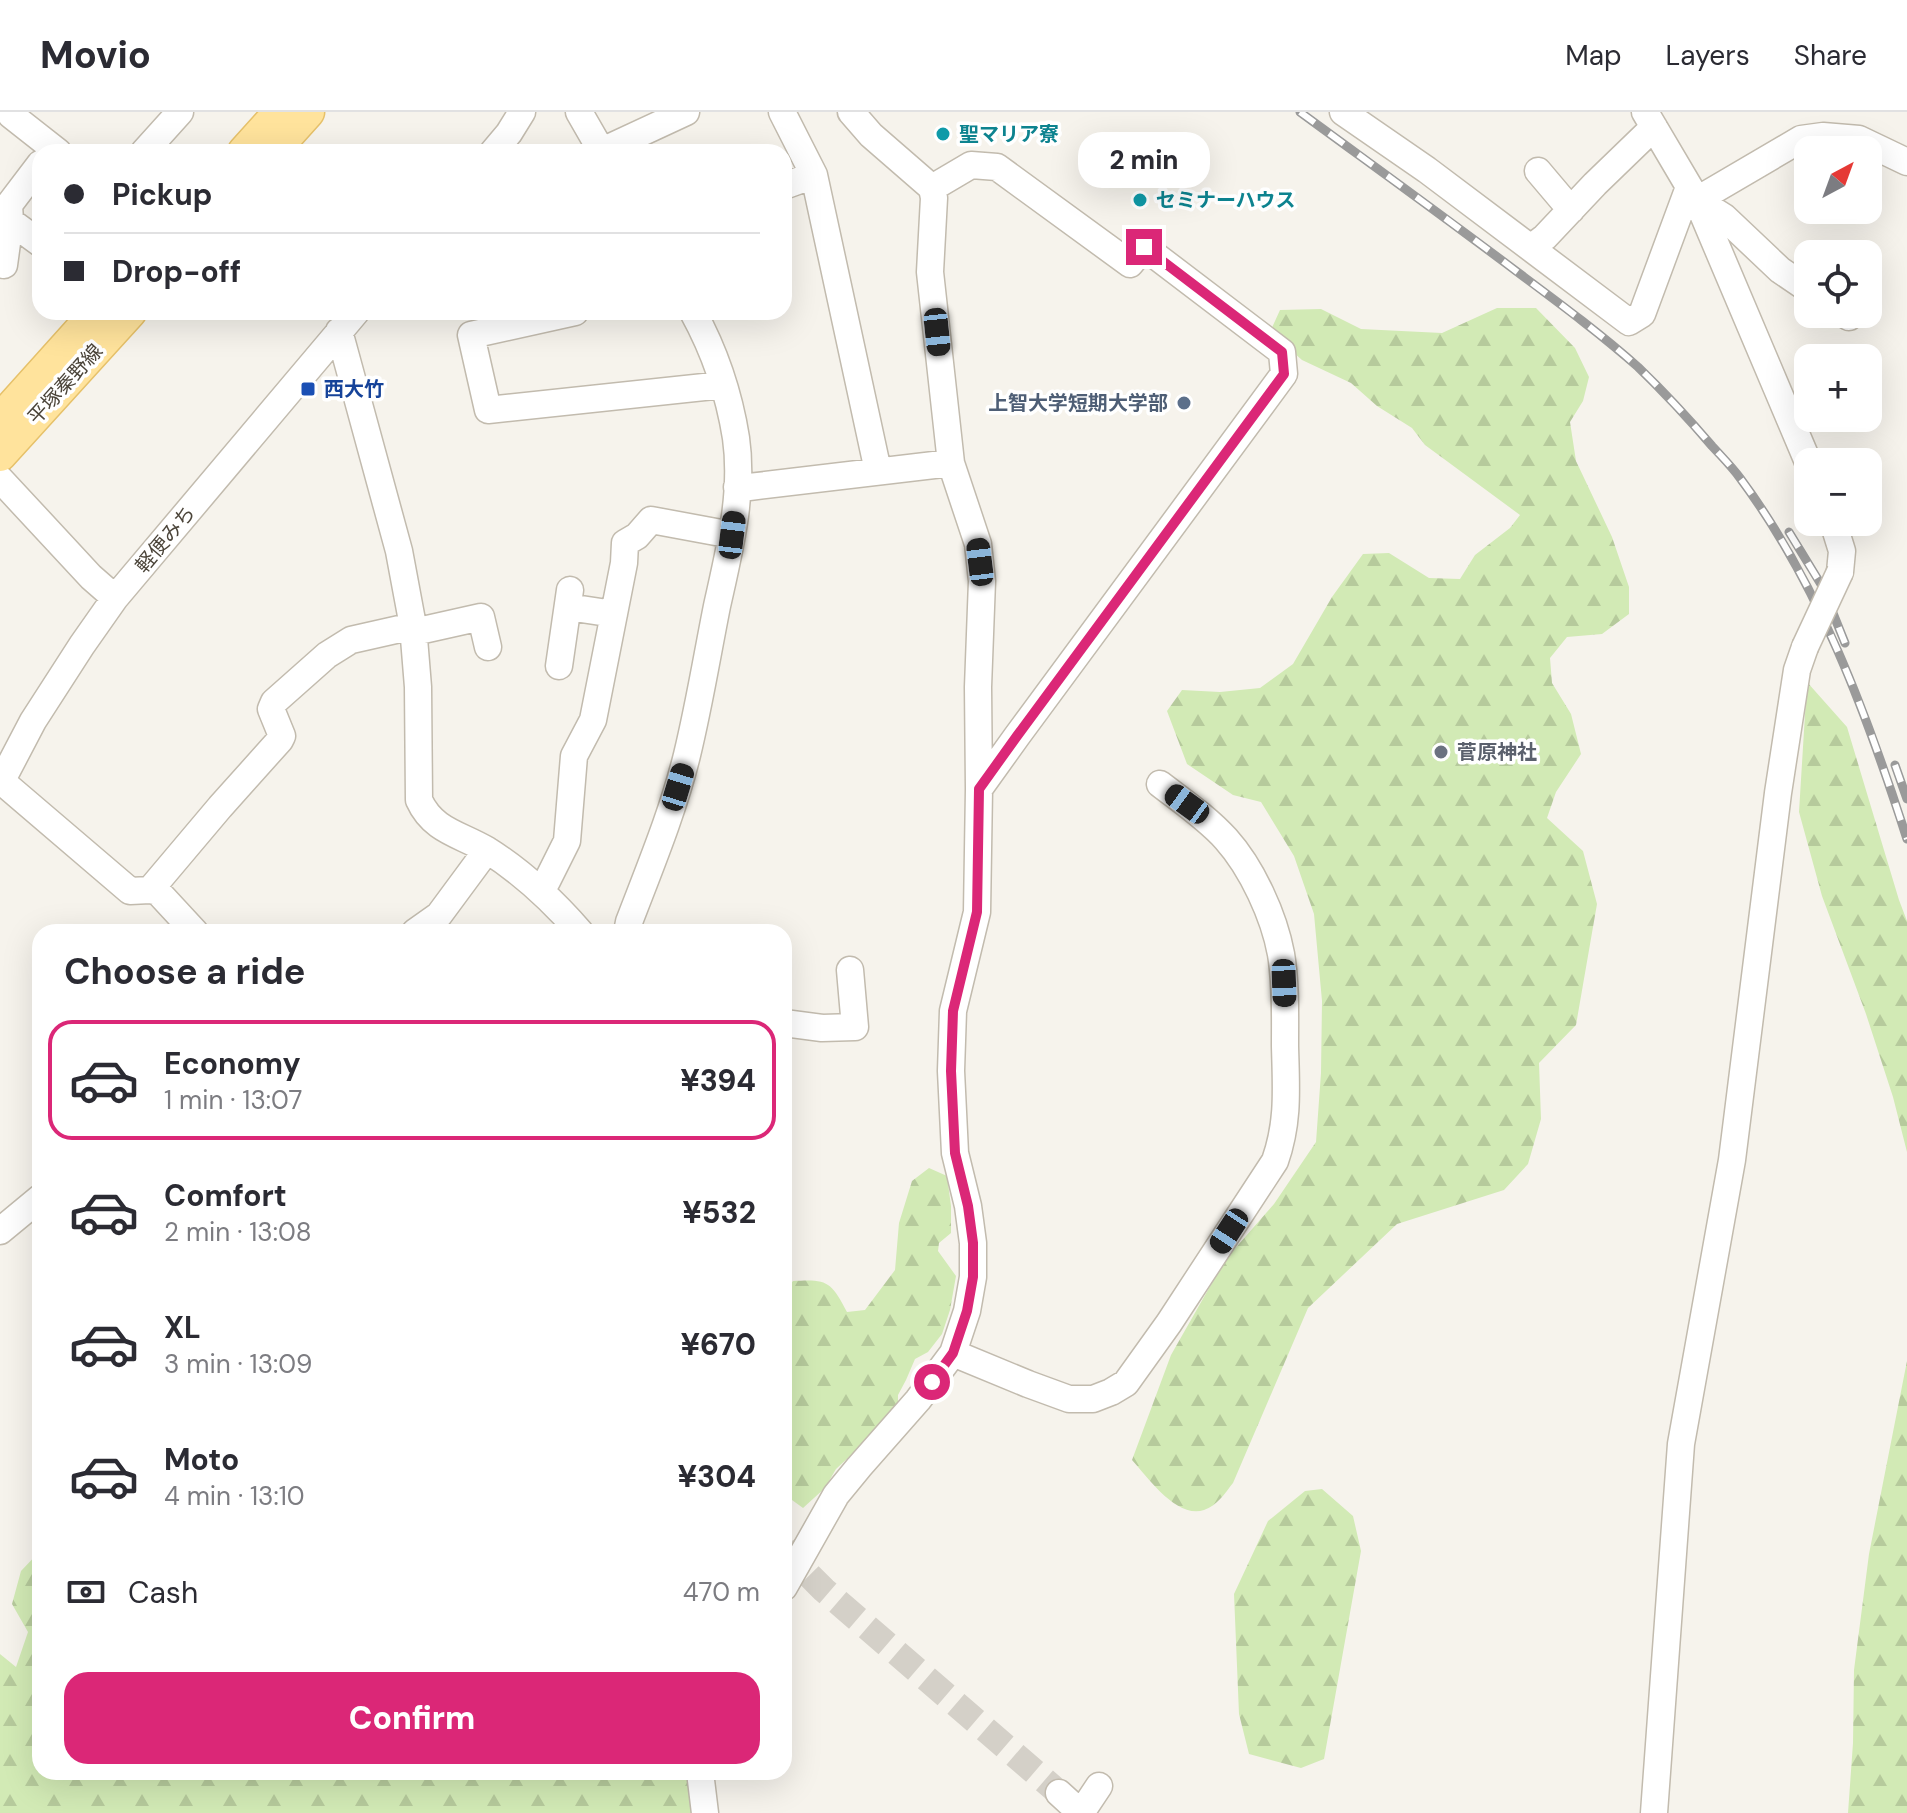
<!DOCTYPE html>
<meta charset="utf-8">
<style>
:root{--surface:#fff;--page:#f2f2f3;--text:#2b2b33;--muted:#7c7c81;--line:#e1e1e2;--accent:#db2777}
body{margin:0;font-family:"DM Sans","Noto Sans JP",sans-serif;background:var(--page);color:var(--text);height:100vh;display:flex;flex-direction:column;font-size:30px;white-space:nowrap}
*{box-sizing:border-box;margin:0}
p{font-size:26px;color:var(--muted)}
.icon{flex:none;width:44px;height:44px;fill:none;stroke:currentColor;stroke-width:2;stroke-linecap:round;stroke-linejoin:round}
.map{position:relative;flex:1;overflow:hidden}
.drawer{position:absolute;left:32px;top:812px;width:760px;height:856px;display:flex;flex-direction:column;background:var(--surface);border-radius:24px;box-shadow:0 8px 32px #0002}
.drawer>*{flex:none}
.banner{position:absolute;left:32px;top:32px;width:760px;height:176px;border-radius:24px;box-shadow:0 8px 32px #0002;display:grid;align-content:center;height:176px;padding:0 32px;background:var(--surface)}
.needle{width:52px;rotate:41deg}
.fabs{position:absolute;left:1794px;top:24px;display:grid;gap:16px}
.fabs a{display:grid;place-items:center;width:88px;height:88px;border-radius:16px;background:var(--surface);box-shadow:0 8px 32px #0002;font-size:40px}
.end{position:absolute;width:36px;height:36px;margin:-18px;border:10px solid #db2777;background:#fff;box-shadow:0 0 0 4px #fff}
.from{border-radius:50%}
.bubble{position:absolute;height:56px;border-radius:24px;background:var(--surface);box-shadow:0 8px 32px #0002;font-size:26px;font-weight:800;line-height:56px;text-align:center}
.car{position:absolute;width:24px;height:48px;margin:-24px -12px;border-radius:10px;box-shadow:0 0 6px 2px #0007;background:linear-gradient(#222 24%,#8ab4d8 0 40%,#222 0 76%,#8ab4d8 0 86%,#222 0)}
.banner b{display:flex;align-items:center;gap:28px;height:76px;font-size:30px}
.banner b+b{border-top:2px solid var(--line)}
.banner i{width:20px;height:20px;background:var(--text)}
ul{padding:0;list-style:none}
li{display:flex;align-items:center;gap:24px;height:120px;margin:0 16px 12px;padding:0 16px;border:4px solid transparent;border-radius:24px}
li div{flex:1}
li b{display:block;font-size:30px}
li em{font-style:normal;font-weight:800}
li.current{border-color:var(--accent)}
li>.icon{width:72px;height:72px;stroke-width:1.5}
h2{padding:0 32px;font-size:36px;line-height:96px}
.pay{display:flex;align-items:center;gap:20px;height:88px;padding:0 32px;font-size:30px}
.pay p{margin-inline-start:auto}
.cta{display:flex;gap:16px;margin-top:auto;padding:16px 32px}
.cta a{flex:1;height:92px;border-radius:24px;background:var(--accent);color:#fff;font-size:32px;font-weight:800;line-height:92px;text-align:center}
header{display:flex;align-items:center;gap:48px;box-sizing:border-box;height:112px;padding:0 40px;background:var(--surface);border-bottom:2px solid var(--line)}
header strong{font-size:38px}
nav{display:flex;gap:44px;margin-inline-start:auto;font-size:28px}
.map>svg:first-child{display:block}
.forest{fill:url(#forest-firs)}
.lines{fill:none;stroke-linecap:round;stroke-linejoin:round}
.minor-tunnel{stroke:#d4d0c8;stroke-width:26;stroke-dasharray:26 13;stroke-linecap:butt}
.minor-casing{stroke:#c2bbae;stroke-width:29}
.major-casing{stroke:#e6c16a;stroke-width:35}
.minor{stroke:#fff;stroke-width:26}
.major{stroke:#ffe39c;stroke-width:32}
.rail-casing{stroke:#9a9a9a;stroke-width:9}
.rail{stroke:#fff;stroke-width:6;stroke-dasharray:18;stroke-linecap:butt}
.minor-bridge-casing{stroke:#c2bbae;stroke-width:29;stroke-linecap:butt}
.minor-bridge{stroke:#fff;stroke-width:26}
.route{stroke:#db2777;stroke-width:10}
.culture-dot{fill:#0f9aa8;stroke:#fff;stroke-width:3}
.transit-dot{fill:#1a4fb4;stroke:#fff;stroke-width:3}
.service-dot{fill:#5c6f8a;stroke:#fff;stroke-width:3}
.worship-dot{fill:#6b7280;stroke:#fff;stroke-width:3}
.labels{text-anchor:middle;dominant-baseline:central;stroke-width:7;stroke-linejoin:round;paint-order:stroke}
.culture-label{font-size:20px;font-weight:bold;fill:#0d838f;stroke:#fff;text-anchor:start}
.street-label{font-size:20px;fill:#4b4439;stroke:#fff}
.transit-label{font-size:20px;font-weight:bold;fill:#164399;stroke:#fff;text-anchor:start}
.service-label{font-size:20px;font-weight:bold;fill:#4e5e75;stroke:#fff;text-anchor:end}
.worship-label{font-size:20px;font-weight:bold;fill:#5b616d;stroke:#fff;text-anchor:start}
</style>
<header>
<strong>Movio</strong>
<nav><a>Map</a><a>Layers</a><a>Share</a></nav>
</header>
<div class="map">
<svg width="1907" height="1701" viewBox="0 0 1907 1701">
<defs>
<pattern id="forest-firs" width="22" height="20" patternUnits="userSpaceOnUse" patternTransform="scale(2)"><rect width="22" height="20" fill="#d2eab5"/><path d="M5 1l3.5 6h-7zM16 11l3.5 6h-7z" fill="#b6ca9c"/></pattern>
</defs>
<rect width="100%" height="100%" fill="#f6f3ec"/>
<path class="forest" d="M 1497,196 L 1536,196 L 1575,236 L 1589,265 L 1583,289 L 1570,310 L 1576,349 L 1612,425 L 1629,475 L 1629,502 L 1602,522 L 1567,525 L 1550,546 L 1552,571 L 1571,602 L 1581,642 L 1556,680 L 1547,706 L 1583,739 L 1597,792 L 1576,913 L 1539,951 L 1541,1007 L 1528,1052 L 1504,1078 L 1397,1112 L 1308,1196 L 1233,1371 C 1225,1381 1217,1394 1204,1398 C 1177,1407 1148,1366 1132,1348 L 1171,1243 L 1225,1148 L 1274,1092 L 1316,1030 L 1321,961 L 1322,889 L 1314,802 L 1294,744 L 1261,690 L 1233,683 L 1187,652 L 1167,599 L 1182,578 L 1220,580 L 1260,576 L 1293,552 L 1332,485 L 1363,442 L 1389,441 L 1429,466 L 1460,467 L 1475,443 L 1510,416 L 1520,403 L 1425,333 L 1412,316 L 1377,294 L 1351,271 L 1302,248 L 1270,220 L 1280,198 L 1321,197 L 1361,217 L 1442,221 Z
M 1807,570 L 1847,615 L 1899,788 L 1907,809 L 1907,1040 L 1893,985 L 1866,902 L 1822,784 L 1799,700 Z
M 929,1056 L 947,1064 L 951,1094 L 951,1121 L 939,1131 L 938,1139 L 956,1164 L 950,1198 L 942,1222 L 928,1240 L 915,1247 L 906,1268 L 898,1283 L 898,1295 L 874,1322 L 836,1357 L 825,1376 L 803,1396 L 792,1388 L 784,1369 L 784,1179 L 793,1169 C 827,1167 831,1169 847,1200 L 865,1198 L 895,1158 L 899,1111 L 912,1069 Z
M 1907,1249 L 1907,1701 L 1848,1701 L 1853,1631 L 1854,1558 L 1869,1442 Z
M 1322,1377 L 1353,1404 L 1361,1439 L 1324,1647 L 1301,1656 L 1249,1642 L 1239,1602 L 1234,1482 L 1268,1409 L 1305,1379 Z
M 40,1439 L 40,1660 L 693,1660 L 694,1694 L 692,1701 L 0,1701 L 0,1542 L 16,1555 L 28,1520 L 12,1492 L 21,1459 Z"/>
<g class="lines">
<path class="minor-tunnel" d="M 784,1434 L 791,1445 L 824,1478 L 1059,1681"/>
<g class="minor-casing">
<path id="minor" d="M 579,0 L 602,40
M 782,0 L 814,63 L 878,359
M 1343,0 L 1427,58 L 1629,210 L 1642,202 L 1689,75
M 1645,0 L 1697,88 L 1808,350
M 11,3 L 58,40
M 602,39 L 686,0
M 144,40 L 180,0
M 493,40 L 509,21 L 522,0
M 1538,59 L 1571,98
M 784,74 L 814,63
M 932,76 L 971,53 L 997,55 L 1130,152 L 1144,135 L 1282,240 L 1284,262 L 1017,624 L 979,677
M 10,109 L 40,131
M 1532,135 L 1545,125 L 1595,72 L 1654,15
M 4,153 L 10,109 L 9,93 L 40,52
M 1808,177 L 1780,158 L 1724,105 L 1697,88 L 1801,27 L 1823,24 L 1859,27 L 1907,50
M 575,200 L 471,223 L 488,298 L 723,273
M 1844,202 L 1849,205
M 339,219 L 399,439 L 413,514 L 418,575 L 419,688 C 433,719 460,722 487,738 C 522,760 553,789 580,820
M 0,367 L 91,465 L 115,486
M 737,375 L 749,375 L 951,351
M 1833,410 L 1842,439 L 1840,460
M 568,495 L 614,502
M 414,520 L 481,505 L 488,535
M 559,554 L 570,478
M 0,668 L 130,779 L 150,778 L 158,780 L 195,820
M 0,672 L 33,609 L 82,533 L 115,486 L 356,200
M 150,778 L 220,695 L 280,628 L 282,624 L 271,597 L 274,590 L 327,543 L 351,528 L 413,514
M 541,778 L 547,769 L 567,729 L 574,644 L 593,608 L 624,451 L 625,431 L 637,424 L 651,408 L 732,423
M 415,820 L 439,803 L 487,738
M 627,820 L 629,810 C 650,755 673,700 687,643 C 699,594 707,544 717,494 C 729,440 744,382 736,326 C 729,282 714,238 693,200
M 784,911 L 822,916 L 855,915 L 850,858
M 0,1119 L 40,1086
M 953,1241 L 1028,1272 L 1069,1287 L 1093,1287 L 1111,1280 L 1126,1271 L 1169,1211 L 1275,1049 C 1289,1009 1286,976 1285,934 C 1285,904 1286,872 1281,842 C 1274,804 1252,756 1226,727 C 1207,706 1182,689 1160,672
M 784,1475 L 836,1383 L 859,1355 L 918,1288 L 953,1241 L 967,1199 L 973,1165 L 973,1131 L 968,1094 L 955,1041 L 951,959 L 953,899 L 977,800 L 979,677 L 978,575 L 982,469 L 978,432 L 951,351 L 930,160 L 934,86 L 932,76 L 871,23 L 851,0
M 700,1660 L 705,1701
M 1059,1681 L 1081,1701
M 1081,1701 L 1099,1674
M 1654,1701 L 1681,1332 L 1732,1048 L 1778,681 L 1797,558 L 1805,535"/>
</g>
<g class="major-casing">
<path id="major" d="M 273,39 L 308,0
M 244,40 L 280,0
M 0,308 L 97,200
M 0,343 L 130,200"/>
</g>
<use href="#minor" class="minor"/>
<use href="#major" class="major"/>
<g class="rail-casing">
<path id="rail" d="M 1300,0 C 1375,55 1450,109 1524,165 C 1563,194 1602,223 1638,255 C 1664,280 1689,307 1712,334 C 1722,345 1732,355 1740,366 C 1819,472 1867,603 1907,727
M 1789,420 L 1822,474 L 1845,531
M 1895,653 L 1907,687"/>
</g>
<use href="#rail" class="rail"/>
<g class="minor-bridge-casing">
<path id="minor-bridge" d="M 1805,535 L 1840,460"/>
</g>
<use href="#minor-bridge" class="minor-bridge"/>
</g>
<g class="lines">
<path class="route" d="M 932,1270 L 953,1241 L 967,1199 L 973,1165 L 973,1131 L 968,1094 L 955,1041 L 951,959 L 953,899 L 977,800 L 979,677 L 1017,624 L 1284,262 L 1282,240 L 1144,135"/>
</g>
<g class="culture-dot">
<circle cx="943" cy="22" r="8"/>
<circle cx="1140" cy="88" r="8"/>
</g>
<rect class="transit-dot" x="300" y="269" width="16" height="16" rx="4"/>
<circle class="service-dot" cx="1184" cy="291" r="8"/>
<circle class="worship-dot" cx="1441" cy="640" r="8"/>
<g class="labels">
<g class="culture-label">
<text x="959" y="22">聖マリア寮</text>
<text x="1156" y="88">セミナーハウス</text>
</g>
<g class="street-label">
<text transform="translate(65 272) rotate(-48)">平塚秦野線</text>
<text transform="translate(165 427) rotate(-50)">軽便みち</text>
</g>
<g class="transit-label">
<text x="324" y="277">西大竹</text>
</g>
<g class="service-label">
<text x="1168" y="291">上智大学短期大学部</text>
</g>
<g class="worship-label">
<text x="1457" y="640">菅原神社</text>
</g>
</g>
</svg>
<div class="fabs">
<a><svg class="needle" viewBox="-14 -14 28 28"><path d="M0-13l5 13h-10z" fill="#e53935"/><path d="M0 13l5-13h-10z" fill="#7c7c81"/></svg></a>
<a><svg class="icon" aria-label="locate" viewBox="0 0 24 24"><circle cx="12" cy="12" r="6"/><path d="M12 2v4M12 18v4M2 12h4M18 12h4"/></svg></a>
<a>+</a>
<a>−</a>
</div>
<i class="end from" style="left:932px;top:1270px"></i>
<i class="end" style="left:1144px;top:135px"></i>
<div class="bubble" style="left:1078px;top:20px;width:132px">2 min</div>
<i class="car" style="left:937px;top:220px;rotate:174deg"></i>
<i class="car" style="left:732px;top:423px;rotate:7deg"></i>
<i class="car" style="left:980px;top:450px;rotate:353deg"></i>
<i class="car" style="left:678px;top:675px;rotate:17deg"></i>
<i class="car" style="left:1187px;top:692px;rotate:306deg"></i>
<i class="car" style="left:1284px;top:871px;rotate:178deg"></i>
<i class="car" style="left:1229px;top:1119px;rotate:213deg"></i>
<div class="banner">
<b><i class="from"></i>Pickup</b>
<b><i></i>Drop-off</b>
</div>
<section class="drawer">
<h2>Choose a ride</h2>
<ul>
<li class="current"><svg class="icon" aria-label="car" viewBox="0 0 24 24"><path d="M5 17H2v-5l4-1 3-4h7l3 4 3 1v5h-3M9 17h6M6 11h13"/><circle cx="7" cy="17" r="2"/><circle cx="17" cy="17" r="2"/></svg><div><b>Economy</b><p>1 min · 13:07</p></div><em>¥394</em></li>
<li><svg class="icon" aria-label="car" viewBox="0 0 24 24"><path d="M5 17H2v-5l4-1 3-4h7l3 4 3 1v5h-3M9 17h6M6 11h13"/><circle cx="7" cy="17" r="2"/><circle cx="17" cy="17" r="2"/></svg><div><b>Comfort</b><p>2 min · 13:08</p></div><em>¥532</em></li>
<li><svg class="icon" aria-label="car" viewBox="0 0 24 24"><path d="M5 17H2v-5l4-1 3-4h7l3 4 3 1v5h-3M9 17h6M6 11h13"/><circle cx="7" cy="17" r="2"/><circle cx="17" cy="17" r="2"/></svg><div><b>XL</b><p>3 min · 13:09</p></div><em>¥670</em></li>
<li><svg class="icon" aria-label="car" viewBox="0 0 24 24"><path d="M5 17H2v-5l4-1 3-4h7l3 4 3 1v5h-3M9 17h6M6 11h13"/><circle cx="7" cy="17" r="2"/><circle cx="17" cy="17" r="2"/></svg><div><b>Moto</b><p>4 min · 13:10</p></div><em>¥304</em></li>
</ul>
<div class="pay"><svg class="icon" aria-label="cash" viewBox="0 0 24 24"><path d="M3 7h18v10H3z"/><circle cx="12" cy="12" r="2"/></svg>Cash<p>470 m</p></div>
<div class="cta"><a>Confirm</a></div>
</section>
</div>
